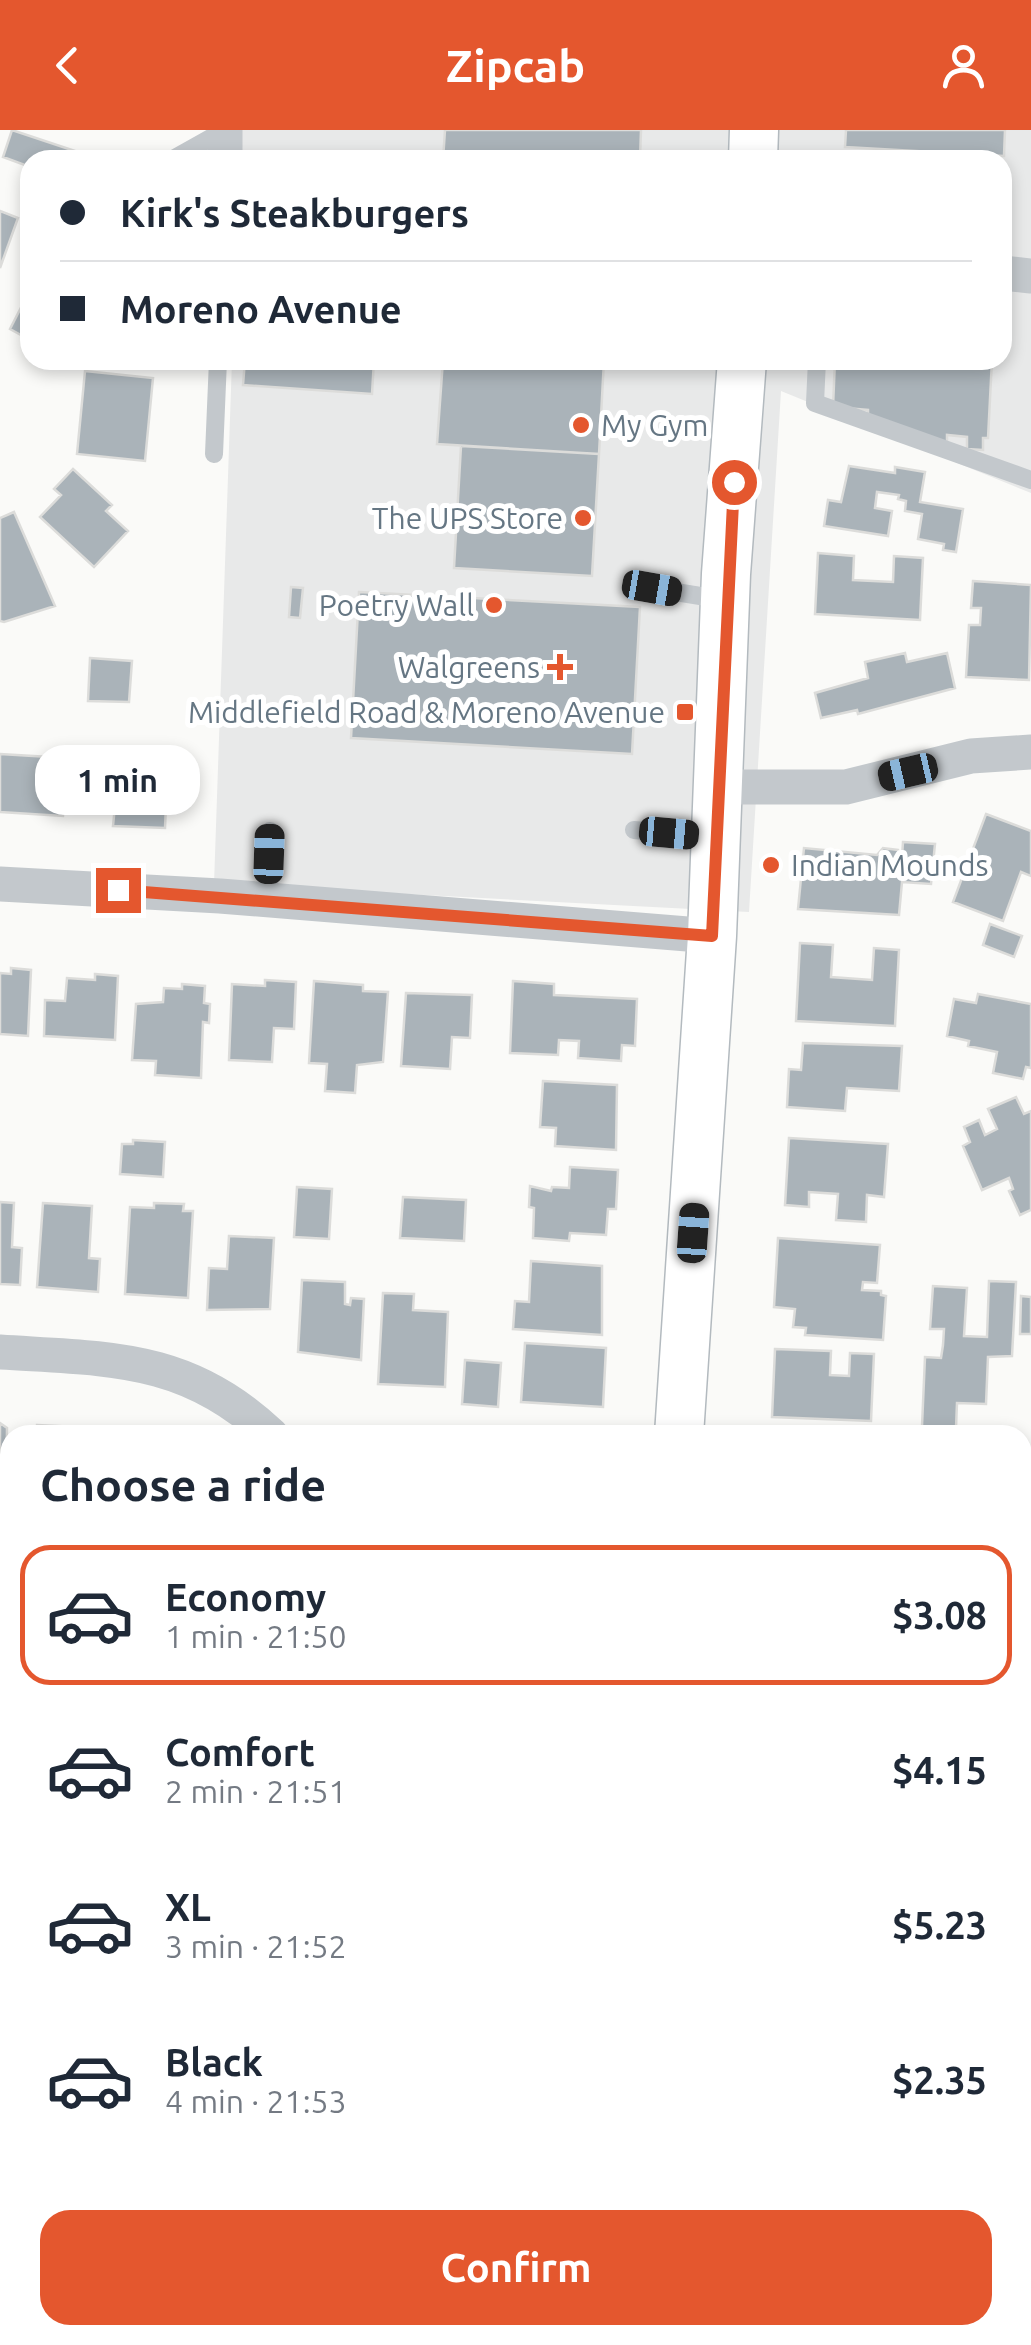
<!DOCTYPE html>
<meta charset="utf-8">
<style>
:root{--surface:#fff;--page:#f6f6f7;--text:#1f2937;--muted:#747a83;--line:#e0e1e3;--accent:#e4572e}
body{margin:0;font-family:Ubuntu,sans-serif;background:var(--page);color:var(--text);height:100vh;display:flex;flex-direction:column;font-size:38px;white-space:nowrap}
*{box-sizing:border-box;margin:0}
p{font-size:32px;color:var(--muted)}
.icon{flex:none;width:55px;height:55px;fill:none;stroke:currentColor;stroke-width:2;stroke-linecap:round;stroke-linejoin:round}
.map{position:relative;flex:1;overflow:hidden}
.drawer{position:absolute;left:0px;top:1295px;width:1032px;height:920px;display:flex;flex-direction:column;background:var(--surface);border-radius:30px 30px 0 0;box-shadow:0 5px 15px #0003}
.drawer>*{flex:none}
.banner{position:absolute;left:20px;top:20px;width:992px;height:220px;border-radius:30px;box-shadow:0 5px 15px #0003;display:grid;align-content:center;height:220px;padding:0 40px;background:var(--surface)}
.end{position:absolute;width:45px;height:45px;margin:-22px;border:12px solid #e4572e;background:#fff;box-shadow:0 0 0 5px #fff}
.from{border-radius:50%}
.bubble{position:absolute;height:70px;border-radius:30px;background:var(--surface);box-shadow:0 5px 15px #0003;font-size:32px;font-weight:700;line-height:70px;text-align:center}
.car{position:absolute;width:30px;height:60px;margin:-30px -15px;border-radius:12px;box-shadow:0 0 8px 2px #0007;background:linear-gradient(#222 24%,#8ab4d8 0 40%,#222 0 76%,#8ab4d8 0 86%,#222 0)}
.banner b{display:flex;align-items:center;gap:35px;height:95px;font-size:38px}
.banner b+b{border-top:2px solid var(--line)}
.banner i{width:25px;height:25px;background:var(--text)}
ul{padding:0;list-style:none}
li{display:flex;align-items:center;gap:30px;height:140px;margin:0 20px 15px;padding:0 20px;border:5px solid transparent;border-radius:30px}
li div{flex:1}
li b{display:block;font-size:38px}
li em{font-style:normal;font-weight:700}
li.current{border-color:var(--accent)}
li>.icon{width:90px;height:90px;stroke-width:1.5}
h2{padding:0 40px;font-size:45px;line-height:120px}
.action{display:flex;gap:20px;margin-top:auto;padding:20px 40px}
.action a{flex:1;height:115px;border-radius:30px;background:var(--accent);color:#fff;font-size:40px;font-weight:700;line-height:115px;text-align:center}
header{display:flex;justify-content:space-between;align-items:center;height:130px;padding:0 40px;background:var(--accent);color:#fff;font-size:45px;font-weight:700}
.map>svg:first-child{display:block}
.built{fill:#e8e9e9}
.building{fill:#aab3b9;stroke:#dcdcda;stroke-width:2.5}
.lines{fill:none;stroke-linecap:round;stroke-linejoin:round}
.secondary-casing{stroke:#b3babf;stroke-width:51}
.primary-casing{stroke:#b5babe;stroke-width:59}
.lane{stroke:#c3c8cc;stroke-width:18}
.street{stroke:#c3c8cc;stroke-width:35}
.secondary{stroke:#fff;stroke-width:48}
.primary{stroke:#fff;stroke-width:55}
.route{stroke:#e4572e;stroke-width:12}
.poi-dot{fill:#e4572e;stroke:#fff;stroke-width:4}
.labels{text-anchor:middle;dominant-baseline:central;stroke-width:10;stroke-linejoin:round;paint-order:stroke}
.poi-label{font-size:30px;fill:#657683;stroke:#fff;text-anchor:end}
</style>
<header><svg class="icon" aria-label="back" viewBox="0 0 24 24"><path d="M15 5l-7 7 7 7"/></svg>Zipcab<svg class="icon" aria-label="person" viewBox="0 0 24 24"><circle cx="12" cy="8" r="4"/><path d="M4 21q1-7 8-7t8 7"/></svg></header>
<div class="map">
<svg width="1031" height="2215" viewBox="0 0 1031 2215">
<rect width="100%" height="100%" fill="#fafaf8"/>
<path class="built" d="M 239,0 L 1031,0 L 1031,363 L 781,261 L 749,782 L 214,754 L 232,230 L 1002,230 L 1002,30 L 238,30 Z"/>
<path class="building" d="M 12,0 L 90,26 L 88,30 L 30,30 L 30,37 L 3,27 Z
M 445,0 L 641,0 L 640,30 L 443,30 Z
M 846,0 L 1005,0 L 1004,26 L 845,17 Z
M 0,81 L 18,88 L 0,138 Z
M 30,160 L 30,210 L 10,199 Z
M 245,230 L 374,230 L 372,264 L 243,255 Z
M 443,230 L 604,230 L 599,324 L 437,314 Z
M 835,230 L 992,230 L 988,308 L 983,308 L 983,320 L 967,319 L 967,307 L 947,305 L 947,314 L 868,288 L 868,280 L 833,277 Z
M 85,241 L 153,248 L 145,331 L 77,324 Z
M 461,316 L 599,324 L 592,446 L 454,438 Z
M 849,336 L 895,343 L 895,337 L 925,342 L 920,372 L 963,379 L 956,422 L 943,420 L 944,414 L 918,409 L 922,384 L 905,381 L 906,371 L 898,369 L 899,365 L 877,362 L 875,378 L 892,381 L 888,406 L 824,396 L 828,370 L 841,372 Z
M 73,339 L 112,375 L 106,381 L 128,401 L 94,437 L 40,387 L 61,365 L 54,359 Z
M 14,382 L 55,476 L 4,492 L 0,491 L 0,388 Z
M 818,423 L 854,426 L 853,450 L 893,452 L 894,426 L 923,428 L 920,490 L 815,484 Z
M 973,451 L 1031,455 L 1029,550 L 966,547 L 969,495 L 980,495 L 981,478 L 971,478 Z
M 291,457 L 303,458 L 300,488 L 289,487 Z
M 359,462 L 640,477 L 632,624 L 351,608 Z
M 905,523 L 907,532 L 947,523 L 955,558 L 858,584 L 857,580 L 821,588 L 815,563 L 868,548 L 865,532 Z
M 90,528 L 132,531 L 129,572 L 88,571 Z
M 0,624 L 66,628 L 63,686 L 0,682 Z
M 96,627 L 168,631 L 165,698 L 113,696 L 115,676 L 95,675 Z
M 986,684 L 1031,701 L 1031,746 L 1021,742 L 1003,791 L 953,772 Z
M 903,712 L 935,714 L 931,754 L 902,752 L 899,785 L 798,779 L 804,718 L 877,725 L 883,718 L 898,720 L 902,727 Z
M 990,794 L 1022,806 L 1014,827 L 983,815 Z
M 800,813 L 833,815 L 831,847 L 872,850 L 874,818 L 899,820 L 895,896 L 796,891 Z
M 11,838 L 31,840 L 28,906 L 0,904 L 0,843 L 11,844 Z
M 95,844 L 118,846 L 115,910 L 44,906 L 45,870 L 65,871 L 67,848 L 95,850 Z
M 265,850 L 296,852 L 294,899 L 274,898 L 272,932 L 229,930 L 232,854 L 265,856 Z
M 314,851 L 363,855 L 363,861 L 388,862 L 383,932 L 357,935 L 355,963 L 325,961 L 327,934 L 309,933 Z
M 513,851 L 554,854 L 554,865 L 637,869 L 635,916 L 622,915 L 621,931 L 578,928 L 579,911 L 559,910 L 558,925 L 510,923 Z
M 182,854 L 205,856 L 204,873 L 210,874 L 209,893 L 203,892 L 201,948 L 155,945 L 156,931 L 132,930 L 136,874 L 163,872 L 164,858 L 182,859 Z
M 406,863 L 472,865 L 470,908 L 452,907 L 450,939 L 401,936 Z
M 978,864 L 1031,874 L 1031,938 L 1026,937 L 1023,949 L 993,943 L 997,922 L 968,916 L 969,911 L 947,906 L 954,869 L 976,873 Z
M 803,913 L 902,916 L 899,961 L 847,958 L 845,981 L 787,977 L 789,939 L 801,940 Z
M 543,951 L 617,955 L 616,1020 L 555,1016 L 556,998 L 540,997 Z
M 1016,967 L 1024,984 L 1031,981 L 1031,1080 L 1020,1085 L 1009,1061 L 1013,1059 L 1009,1048 L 982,1060 L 963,1016 L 970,1012 L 964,997 L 979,990 L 985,1005 L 997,999 L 988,979 Z
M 789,1008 L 888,1014 L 884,1067 L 867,1065 L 866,1092 L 836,1090 L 838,1064 L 809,1062 L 809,1077 L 785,1075 Z
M 133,1010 L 165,1012 L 163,1047 L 120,1044 L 122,1014 L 133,1014 Z
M 570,1037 L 618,1040 L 616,1079 L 608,1079 L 606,1105 L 570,1103 L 569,1111 L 533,1108 L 534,1078 L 529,1077 L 530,1056 L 551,1061 L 552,1057 L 569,1058 Z
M 297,1057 L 332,1059 L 329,1109 L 294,1107 Z
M 403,1067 L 466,1070 L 464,1111 L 400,1108 Z
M 0,1072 L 14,1073 L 12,1117 L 22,1118 L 20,1155 L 0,1154 Z
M 43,1073 L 92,1076 L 89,1128 L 100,1129 L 98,1162 L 37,1157 Z
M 154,1073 L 184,1074 L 183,1081 L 193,1081 L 188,1168 L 125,1164 L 130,1077 L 154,1078 Z
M 229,1106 L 274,1108 L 270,1179 L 207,1180 L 209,1138 L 227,1139 Z
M 778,1108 L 880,1115 L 877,1153 L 863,1152 L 862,1160 L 881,1161 L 881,1165 L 886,1166 L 883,1210 L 805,1205 L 806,1198 L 793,1197 L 795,1179 L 774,1177 Z
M 531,1131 L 602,1136 L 602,1205 L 513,1199 L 515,1171 L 529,1172 Z
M 302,1150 L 345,1152 L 345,1174 L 350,1175 L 351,1168 L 364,1169 L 361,1230 L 298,1222 Z
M 989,1151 L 1016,1152 L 1012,1226 L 988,1227 L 986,1274 L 957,1273 L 956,1298 L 922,1296 L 925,1227 L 941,1228 L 943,1215 L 944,1199 L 930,1199 L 933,1156 L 967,1158 L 964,1206 L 987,1207 Z
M 383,1163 L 414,1164 L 413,1180 L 448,1182 L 445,1257 L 378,1254 Z
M 1021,1166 L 1031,1167 L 1031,1204 L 1020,1204 Z
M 525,1213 L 606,1218 L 603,1277 L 521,1272 Z
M 775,1219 L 831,1221 L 830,1245 L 849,1246 L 850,1223 L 874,1224 L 871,1291 L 772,1287 Z
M 465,1230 L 501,1233 L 498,1277 L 462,1274 Z
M 0,1293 L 7,1298 L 6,1368 L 0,1368 Z
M 37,1295 L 96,1298 L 96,1305 L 36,1305 Z
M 1022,1471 L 1031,1471 L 1031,1550 L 1022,1550 Z
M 3,1760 L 10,1761 L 10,1863 L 0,1862 Z"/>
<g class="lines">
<g class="secondary-casing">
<path id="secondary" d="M 753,30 L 754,0
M 679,1305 L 712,806 L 726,444 L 742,230
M 627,2215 L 628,2205"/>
</g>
<g class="primary-casing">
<path id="primary" d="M 0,2003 L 10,2003
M 1022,2065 L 1031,2065
M 0,2074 L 10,2074
M 1022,2136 L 1031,2137"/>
</g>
<path class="lane" d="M 173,29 L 225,0
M 817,230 L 815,273 L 1031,350
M 214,324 L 218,230
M 651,458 L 725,470
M 634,700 L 712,707
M 268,772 L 270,701"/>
<path class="street" d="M 225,30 L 225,0
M 1002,143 L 1031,146
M 720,657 L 846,657 L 971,626 L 1031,622
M 0,754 L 220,766 L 712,806
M 0,1222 C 108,1229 187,1225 271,1305
M 1022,1373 L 1031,1374
M 0,1683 L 10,1684
M 1022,2015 L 1031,2015
M 0,2160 L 10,2161
M 769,2205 L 903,2215"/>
<use href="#secondary" class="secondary"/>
<use href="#primary" class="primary"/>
</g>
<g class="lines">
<path class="route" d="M 118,760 L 712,806 L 734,352"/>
</g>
<g class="poi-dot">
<circle cx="581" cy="295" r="10"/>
<circle cx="583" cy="388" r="10"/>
<circle cx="494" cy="475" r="10"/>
<path d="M555 522h10v10h10v10h-10v10h-10v-10h-10v-10h10z"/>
<rect x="675" y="572" width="20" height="20" rx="5"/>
<circle cx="771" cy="735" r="10"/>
</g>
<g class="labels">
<g class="poi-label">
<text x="601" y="295" text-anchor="start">My Gym</text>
<text x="563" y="388">The UPS Store</text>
<text x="474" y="475">Poetry Wall</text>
<text x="540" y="537">Walgreens</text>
<text x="665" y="582">Middlefield Road &amp; Moreno Avenue</text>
<text x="791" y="735" text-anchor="start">Indian Mounds</text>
</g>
</g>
</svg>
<i class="end from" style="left:734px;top:352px"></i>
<i class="end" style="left:118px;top:760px"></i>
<div class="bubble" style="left:35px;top:615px;width:165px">1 min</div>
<i class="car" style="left:652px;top:458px;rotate:100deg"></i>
<i class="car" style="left:908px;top:642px;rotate:257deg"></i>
<i class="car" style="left:669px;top:703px;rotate:95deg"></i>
<i class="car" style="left:269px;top:724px;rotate:2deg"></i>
<i class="car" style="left:693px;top:1103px;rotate:4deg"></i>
<div class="banner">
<b><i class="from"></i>Kirk's Steakburgers</b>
<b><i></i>Moreno Avenue</b>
</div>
<section class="drawer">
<h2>Choose a ride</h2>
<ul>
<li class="current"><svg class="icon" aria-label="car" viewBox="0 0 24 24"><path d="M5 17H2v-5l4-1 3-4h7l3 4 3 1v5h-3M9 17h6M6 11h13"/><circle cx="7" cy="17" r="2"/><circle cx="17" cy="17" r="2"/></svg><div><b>Economy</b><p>1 min · 21:50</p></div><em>$3.08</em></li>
<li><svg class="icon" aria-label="car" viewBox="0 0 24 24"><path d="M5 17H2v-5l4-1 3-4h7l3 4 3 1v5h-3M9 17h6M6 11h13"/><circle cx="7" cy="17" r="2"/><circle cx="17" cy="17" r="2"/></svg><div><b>Comfort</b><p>2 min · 21:51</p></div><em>$4.15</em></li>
<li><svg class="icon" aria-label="car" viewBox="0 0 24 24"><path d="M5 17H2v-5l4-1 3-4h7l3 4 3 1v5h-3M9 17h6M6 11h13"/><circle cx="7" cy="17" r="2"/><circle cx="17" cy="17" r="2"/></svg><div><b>XL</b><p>3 min · 21:52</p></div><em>$5.23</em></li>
<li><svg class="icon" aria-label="car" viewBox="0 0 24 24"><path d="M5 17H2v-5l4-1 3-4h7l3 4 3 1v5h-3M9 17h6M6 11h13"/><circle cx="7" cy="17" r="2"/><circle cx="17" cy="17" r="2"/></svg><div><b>Black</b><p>4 min · 21:53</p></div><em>$2.35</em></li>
</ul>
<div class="action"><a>Confirm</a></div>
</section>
</div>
